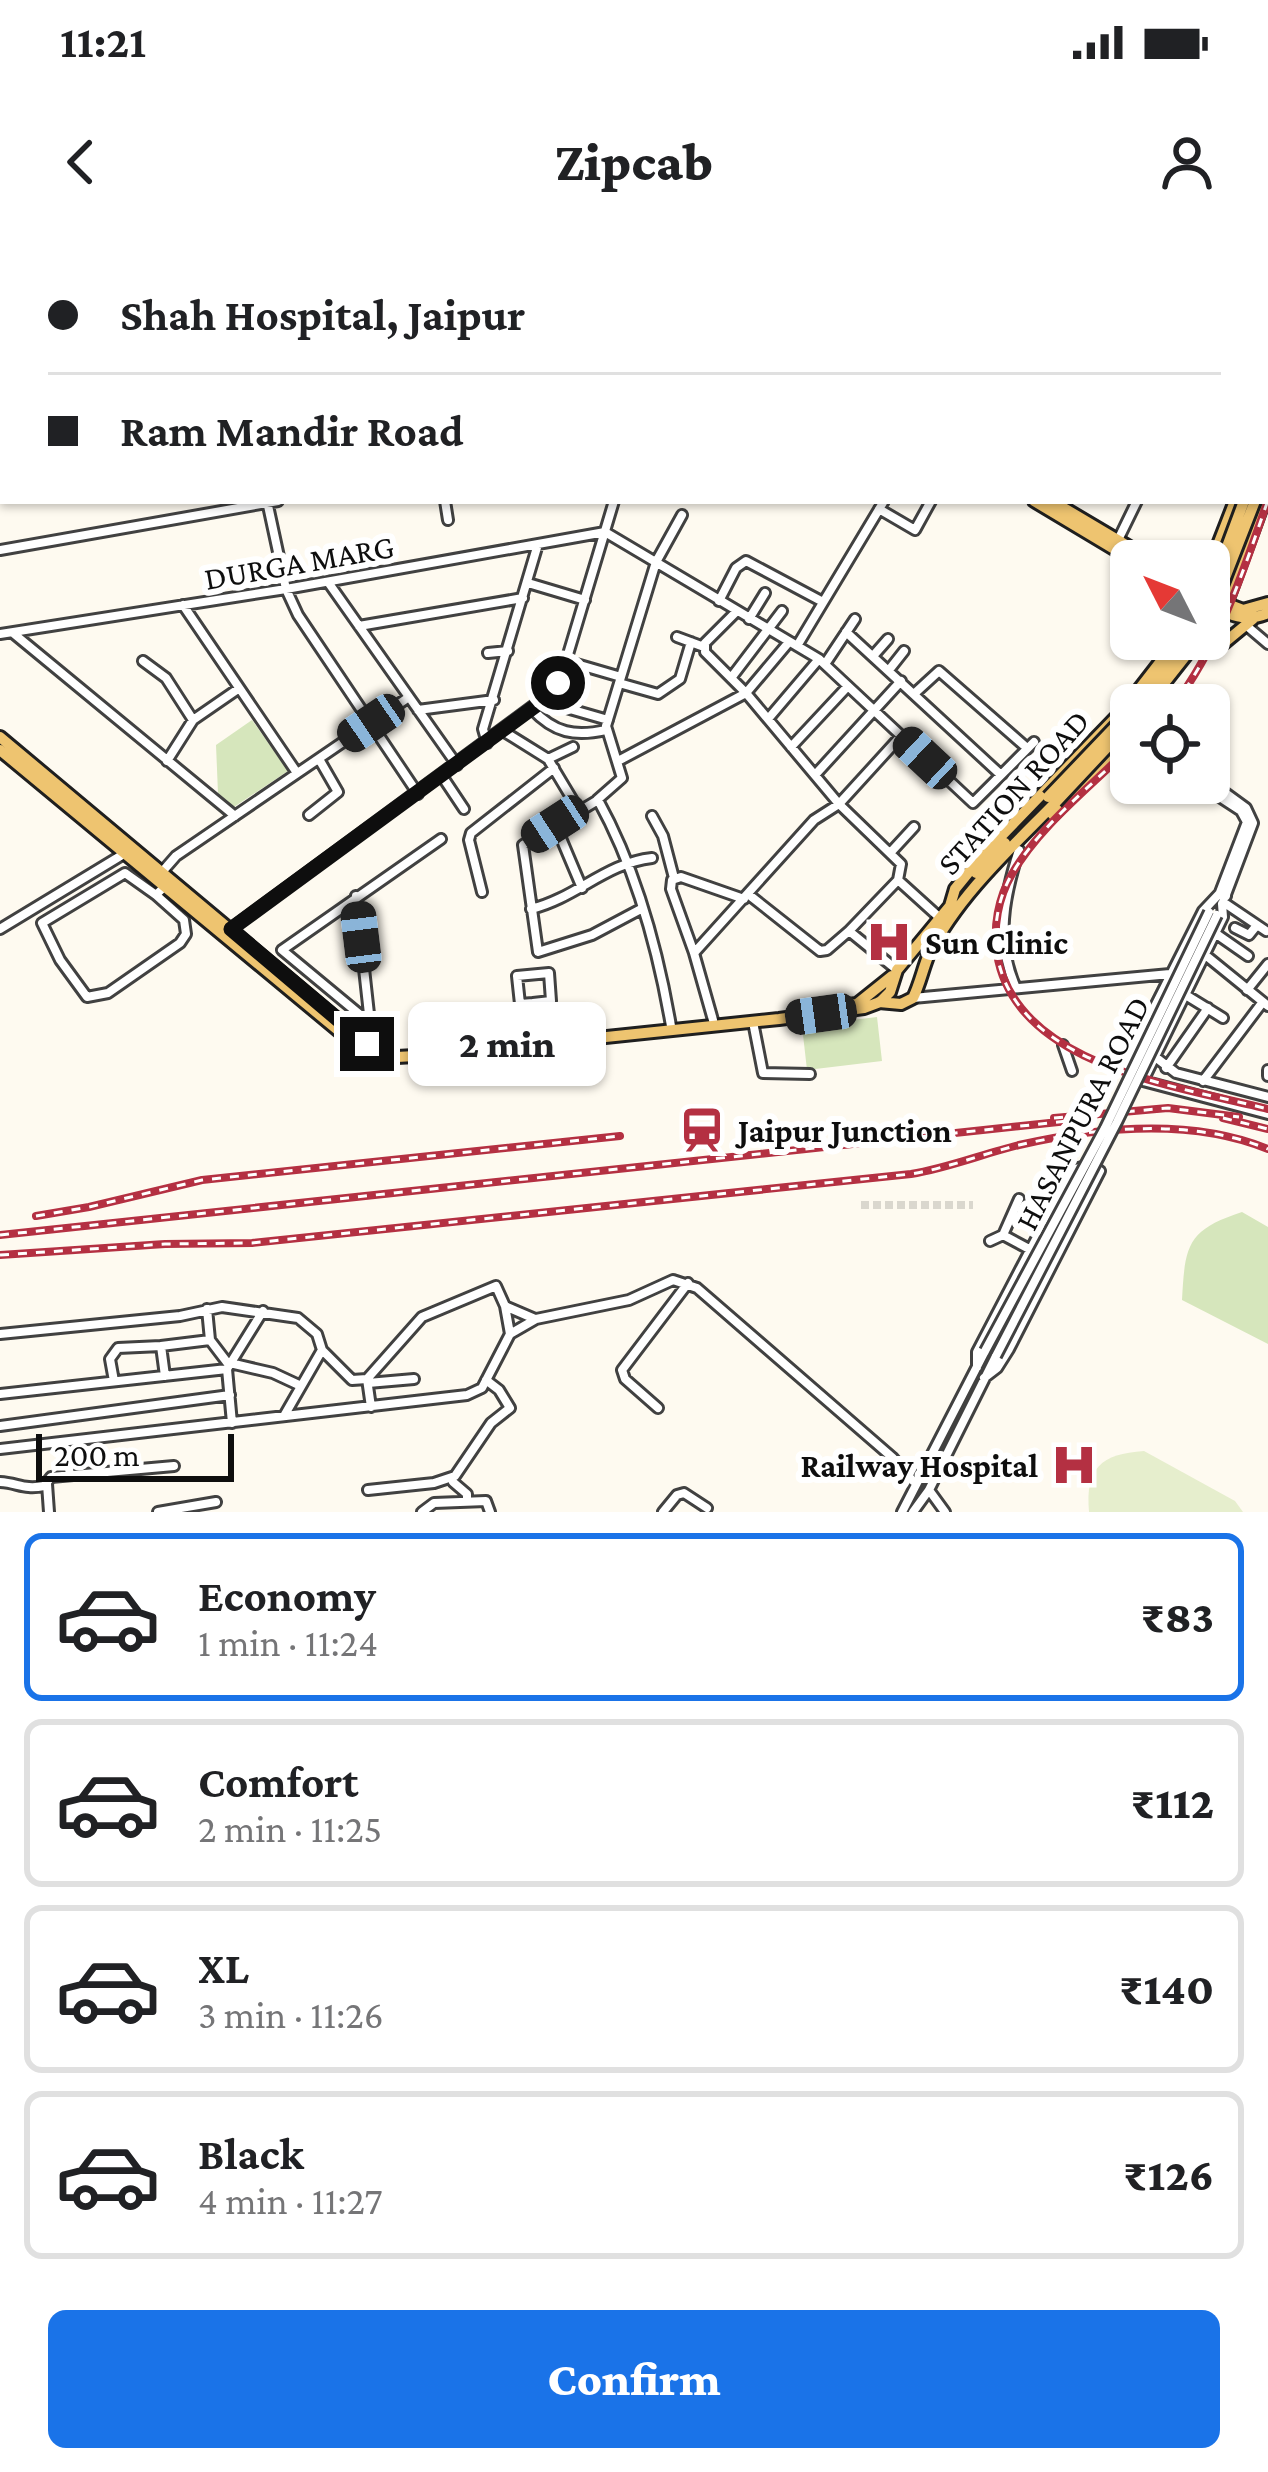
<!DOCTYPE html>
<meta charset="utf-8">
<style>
:root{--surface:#fff;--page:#f2f2f2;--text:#202124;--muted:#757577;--line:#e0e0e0;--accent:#1a73e8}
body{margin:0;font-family:"Crimson Pro",serif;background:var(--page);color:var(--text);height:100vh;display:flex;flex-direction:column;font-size:45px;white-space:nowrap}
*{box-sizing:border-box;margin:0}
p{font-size:39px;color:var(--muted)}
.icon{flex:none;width:66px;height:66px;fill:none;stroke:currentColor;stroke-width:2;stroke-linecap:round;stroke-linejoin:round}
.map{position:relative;height:1272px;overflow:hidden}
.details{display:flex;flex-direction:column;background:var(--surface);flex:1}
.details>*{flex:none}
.guide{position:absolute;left:0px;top:0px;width:1269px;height:264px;box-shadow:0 3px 9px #0004;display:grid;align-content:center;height:264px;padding:0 48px;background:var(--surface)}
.needle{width:78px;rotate:312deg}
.buttons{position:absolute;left:1110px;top:300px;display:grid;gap:24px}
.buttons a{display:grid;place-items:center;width:120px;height:120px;border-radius:18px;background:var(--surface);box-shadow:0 3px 9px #0004;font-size:60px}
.scale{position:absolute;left:36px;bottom:30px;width:198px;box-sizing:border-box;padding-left:12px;border:6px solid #0e0e0e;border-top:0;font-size:33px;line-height:42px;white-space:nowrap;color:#0e0e0e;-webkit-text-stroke:9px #fff;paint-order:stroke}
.end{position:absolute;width:54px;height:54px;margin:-27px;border:15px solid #0e0e0e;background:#fff;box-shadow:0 0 0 6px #fff}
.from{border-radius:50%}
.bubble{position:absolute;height:84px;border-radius:18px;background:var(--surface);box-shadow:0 3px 9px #0004;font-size:39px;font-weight:800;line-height:84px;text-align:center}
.car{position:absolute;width:36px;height:72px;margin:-36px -18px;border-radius:15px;box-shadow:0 0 9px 3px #0007;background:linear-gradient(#222 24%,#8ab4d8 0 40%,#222 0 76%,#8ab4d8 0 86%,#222 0)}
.guide b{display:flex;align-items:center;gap:42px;height:114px;font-size:45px}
.guide b+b{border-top:3px solid var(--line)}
.guide i{width:30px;height:30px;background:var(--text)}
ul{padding:21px 0 0;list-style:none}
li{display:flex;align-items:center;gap:36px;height:168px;margin:0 24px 18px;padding:0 24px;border:6px solid var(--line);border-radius:18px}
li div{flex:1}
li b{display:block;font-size:45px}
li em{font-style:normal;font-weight:800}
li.on{border-color:var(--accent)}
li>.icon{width:108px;height:108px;stroke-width:1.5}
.action{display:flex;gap:24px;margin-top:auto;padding:24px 48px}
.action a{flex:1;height:138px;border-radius:18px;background:var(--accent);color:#fff;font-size:48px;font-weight:800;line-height:138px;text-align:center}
.status{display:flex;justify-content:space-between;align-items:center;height:84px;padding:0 60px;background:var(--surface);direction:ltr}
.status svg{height:33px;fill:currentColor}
header{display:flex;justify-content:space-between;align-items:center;height:156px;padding:0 48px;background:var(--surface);font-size:54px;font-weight:800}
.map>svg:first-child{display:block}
.green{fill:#d6e6bc}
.pitch{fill:#e6eecd}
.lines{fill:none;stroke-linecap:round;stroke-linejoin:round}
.minor-tunnel{stroke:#dad7ce;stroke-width:8;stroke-dasharray:8 4;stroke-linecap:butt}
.minor-casing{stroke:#414141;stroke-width:14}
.major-casing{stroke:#1f1f1f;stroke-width:16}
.minor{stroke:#fff;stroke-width:8}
.major{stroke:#eec470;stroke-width:10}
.rail-casing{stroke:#b43042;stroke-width:8}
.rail{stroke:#fff;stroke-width:3;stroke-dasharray:9;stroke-linecap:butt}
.minor-bridge-casing{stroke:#414141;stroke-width:14;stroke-linecap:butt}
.major-bridge-casing{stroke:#1f1f1f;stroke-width:16;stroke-linecap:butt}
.minor-bridge{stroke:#fff;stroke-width:8}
.major-bridge{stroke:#eec470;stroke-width:10}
.route{stroke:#0e0e0e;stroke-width:15}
.labels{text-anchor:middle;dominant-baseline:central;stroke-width:12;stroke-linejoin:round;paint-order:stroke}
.street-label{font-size:33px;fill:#0e0e0e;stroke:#fff}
.poi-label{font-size:33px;font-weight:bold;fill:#0e0e0e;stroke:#fff;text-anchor:start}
</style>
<div class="status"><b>11:21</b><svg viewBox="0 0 49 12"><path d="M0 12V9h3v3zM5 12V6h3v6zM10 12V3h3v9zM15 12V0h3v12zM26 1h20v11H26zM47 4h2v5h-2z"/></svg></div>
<header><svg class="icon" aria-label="back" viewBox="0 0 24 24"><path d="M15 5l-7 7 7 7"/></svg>Zipcab<svg class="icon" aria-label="person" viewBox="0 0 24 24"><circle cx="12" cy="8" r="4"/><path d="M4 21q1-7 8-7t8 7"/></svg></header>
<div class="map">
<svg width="1268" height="1272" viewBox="0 0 1268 1272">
<rect width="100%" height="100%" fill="#fefaf0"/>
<path class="green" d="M 252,480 L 288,531 L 234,567 L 218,553 L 216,505 Z
M 877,777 L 882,821 L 807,830 L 802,786 Z
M 1242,972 L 1268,987 L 1268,1104 L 1182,1060 C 1185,1005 1187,990 1242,972 Z"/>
<path class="pitch" d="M 1144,1211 L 1235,1261 L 1243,1272 L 1089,1272 C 1085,1228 1101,1214 1144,1211 Z"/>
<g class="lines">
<path class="minor-tunnel" d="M 861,965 L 973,965"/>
<g class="minor-casing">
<path id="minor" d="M 220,0 L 221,3
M 404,0 L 404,3
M 473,0 L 474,3
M 884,0 L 895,3
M 1064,0 L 1067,3
M 1139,0 L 1141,3
M 1226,0 L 1229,3
M 1265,0 L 1268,3
M 47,3 L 66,0
M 563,3 L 564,0
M 938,3 L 939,0
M 1078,3 L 1082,0
M 1159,3 L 1162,0
M 0,10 L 3,9
M 1266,40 L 1268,38
M 267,261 L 286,349 L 298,375 L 418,554
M 445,261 L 448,280
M 879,269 L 915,290 L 931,261
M 1118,300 L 1137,261
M 0,310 L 278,261
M 328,342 L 457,525
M 528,343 L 585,360
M 719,361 L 736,328 L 746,321 L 823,362
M 183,365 L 297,533
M 736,372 L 705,403 L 705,412 L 746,453 L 839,564 L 901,624 L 898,640 L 849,691
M 749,379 L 765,353
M 359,386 L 523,358
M 1248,387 L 1268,404
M 846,392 L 1001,535
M 13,393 L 235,576
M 0,394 L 286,349 L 605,292 L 819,419 L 973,563 L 1034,502
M 677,397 L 704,407
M 797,406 L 884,261
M 488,413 L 508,411
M 873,416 L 888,399
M 143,421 L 166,438 L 193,480 L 167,521
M 566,421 L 621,437
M 825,424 L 855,379
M 889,430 L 904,411
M 731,438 L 782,371
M 619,443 L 658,454 L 680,439 L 691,402
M 915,453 L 939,431 L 1027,508
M 542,461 L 608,480
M 532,469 C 554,493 575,497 606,490
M 418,470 L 494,460
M 768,479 L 819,419
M 193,480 L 238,449
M 503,491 L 548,519 L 578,569
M 487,503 L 483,489 L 538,304
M 791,507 L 848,446
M 548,519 L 573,507
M 618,521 L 746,453 L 789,402
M 815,535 L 901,441
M 442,536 L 464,569
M 1209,541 L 1246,568 L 1253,583 L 1225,657
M 1198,543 L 1241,571 L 1247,582 L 1219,655
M 597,560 L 622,538 L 606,486 L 656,322 L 682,275
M 309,575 L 338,552 L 319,519
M 652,576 L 663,596 L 674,638
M 555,584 L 582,648
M 891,612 L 914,587
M 162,632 L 176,616 L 409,457
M 898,640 L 940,678
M 482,652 L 469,600 L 471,593 L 554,528
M 748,654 L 820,711 L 827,710 L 849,691 L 897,730
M 156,655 L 184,680 L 186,694 L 180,703 L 108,753 L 87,757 L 60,720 L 42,683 L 125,633 L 156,655 L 165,646
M 356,656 L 370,783 L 282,710 L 441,599
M 1226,656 L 1219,654 L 1203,671 L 1138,800 L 1127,829 L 1143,841 L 1268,874
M 1223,662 L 1266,691
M 531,669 C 576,658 606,623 652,618
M 641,669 L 592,695 L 538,712 L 523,605 L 598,560 C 635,627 658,710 671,786
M 1235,688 L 1249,695 L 1257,685
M 0,689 L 127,612
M 228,691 L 552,452 L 566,421 L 614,261
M 1215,693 L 1248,716
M 694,713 L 671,649 L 672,640 L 681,637 L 744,659
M 1204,714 L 1268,766
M 1016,748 C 995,701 1004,657 1019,610
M 1247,750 L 1268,724
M 1184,754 L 1223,778
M 913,758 L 1170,734 L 1188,745
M 533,763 L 551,761 L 549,733 L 517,736 L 520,764 L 533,763 L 537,798
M 713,780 L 694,713 L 814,580 L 839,564 L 901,496
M 753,782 L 763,833 L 810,834
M 1063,805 L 1072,831
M 1154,816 L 1176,833 L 1268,857
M 1166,828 L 1208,768
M 1268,830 L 1268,836
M 1143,841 L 1223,677 L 1222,664
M 1203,841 L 1262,763
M 1003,995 L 1019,959
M 990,1001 L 1003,995 L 1031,1010
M 505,1066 L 535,1079
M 0,1094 L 180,1076 L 222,1067 L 298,1078 L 317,1094 L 322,1110 L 284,1176
M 210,1100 L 229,1125
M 161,1106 L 210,1100 L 207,1069
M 322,1110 L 352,1140 L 367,1139
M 230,1123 L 273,1133 L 301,1146
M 977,1127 L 977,1112 L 1072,930 L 1089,925 L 1100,931 L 1009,1109 L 997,1128 L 984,1138
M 227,1129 L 232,1183
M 114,1141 L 110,1119 L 118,1108 L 161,1106 L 165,1136
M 368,1143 L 414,1139
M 0,1154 L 227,1129 L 263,1071
M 371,1167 L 367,1139 L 422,1077 L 496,1046 L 505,1066 L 510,1094
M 658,1168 L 625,1139 L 622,1130 L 688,1043
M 0,1186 L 230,1155
M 65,1202 L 70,1235
M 0,1209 L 467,1155 L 482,1148 L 510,1094 L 536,1079 L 629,1060 L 673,1040 L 697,1048 L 893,1218 L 913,1241
M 0,1242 C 18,1243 24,1250 44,1246 L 51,1237 L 174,1226
M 453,1242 L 467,1254 L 467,1261
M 47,1244 L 49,1272
M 368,1250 L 434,1243 L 455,1236 L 491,1183 L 510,1168 L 499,1150 L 486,1140
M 929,1250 L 945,1272
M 158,1272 L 216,1262
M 422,1272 L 434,1263 L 486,1261 L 490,1272
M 663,1272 L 677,1255 L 684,1253 L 707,1268
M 902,1272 L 985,1111
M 913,1272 L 929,1250 L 996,1116"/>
</g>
<g class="major-casing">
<path id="major" d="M 732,0 L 734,3
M 606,3 L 608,0
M 0,146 L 3,146
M 0,155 L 3,154
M 1266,180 L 1268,174
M 1266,199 L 1268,193
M 1266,230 L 1268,224
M 1034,261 L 1134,321
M 1052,261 L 1153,321
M 1209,328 L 1235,261
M 1222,362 L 1243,370 L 1268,363
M 1209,364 C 1230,375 1245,383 1268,373
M 1226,364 L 1264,261
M 1209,395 L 1222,371
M 1199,412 L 1224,403 L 1253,379
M 1138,463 L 1188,399
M 1147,465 L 1199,399
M 0,497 L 367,804 L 377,808
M 0,510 L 363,811 L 397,817 L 433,815 L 779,779 L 864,768 L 880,762 L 890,752 L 897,730 L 950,666 L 955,649 L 981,617 L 1123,470 L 1178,399
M 1053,575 L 1131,493
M 976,633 L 1005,603
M 879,762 L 901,764 L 913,758 C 920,744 923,728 929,714 C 958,656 1011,608 1056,562
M 848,765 L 857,764 L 892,736"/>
</g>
<use href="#minor" class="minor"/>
<use href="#major" class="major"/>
<g class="rail-casing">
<path id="rail" d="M 1174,465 C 1220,404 1243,332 1268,260
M 1131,506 C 1092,546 1040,585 1012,634 C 998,658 993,687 997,714 C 1015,826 1177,846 1268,869
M 1054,878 L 1168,868 L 1239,877
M 1223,878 L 1268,889
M 36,976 L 89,967 L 202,940 L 620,896
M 0,995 L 1068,881
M 0,1015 L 165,1004 L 252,1003 L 911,934 C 948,928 982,914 1019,905 C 1098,887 1192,878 1268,909"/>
</g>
<use href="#rail" class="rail"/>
<g class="minor-bridge-casing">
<path id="minor-bridge" d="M 985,1111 L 1105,888 L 1209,672
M 996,1116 L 1117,882 L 1217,675"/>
</g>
<g class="major-bridge-casing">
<path id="major-bridge" d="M 1209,355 L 1244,261
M 1209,379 L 1255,261
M 1048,557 L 1131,470
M 1056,562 L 1131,482"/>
</g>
<use href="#minor-bridge" class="minor-bridge"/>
<use href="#major-bridge" class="major-bridge"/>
</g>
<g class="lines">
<path class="route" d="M 367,804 L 231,689 L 542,461 L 558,443"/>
</g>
<defs>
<g id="hospital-bare" transform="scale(3.6)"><path d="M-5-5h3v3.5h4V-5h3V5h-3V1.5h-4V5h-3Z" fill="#b43042" stroke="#fff" stroke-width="2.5" paint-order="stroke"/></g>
<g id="station-bare" transform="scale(3.6)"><path d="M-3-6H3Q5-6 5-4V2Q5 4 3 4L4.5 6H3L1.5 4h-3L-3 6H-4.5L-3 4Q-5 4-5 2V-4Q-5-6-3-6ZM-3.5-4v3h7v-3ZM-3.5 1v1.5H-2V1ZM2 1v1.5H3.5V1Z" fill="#b43042" stroke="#fff" stroke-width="2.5" paint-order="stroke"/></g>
</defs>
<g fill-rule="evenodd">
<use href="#hospital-bare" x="889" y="702"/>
<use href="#station-bare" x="702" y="890"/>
<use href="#hospital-bare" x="1074" y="1225"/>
</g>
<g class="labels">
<g class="street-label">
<text transform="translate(299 322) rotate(-10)">DURGA MARG</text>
<text transform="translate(1013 552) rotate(-48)">STATION ROAD</text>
<text transform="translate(1082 873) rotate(-63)">HASANPURA ROAD</text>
</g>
<g class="poi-label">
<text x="925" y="702">Sun Clinic</text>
<text x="738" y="890">Jaipur Junction</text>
<text x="1038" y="1225" text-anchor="end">Railway Hospital</text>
</g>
</g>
</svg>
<div class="buttons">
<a><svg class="needle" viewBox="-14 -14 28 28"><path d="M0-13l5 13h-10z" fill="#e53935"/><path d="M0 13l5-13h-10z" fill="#757577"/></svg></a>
<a><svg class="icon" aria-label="locate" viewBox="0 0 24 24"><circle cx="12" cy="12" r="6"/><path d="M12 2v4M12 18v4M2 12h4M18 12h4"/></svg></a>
</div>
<div class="scale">200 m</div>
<i class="end from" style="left:558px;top:443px"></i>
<i class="end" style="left:367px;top:804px"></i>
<div class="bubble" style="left:408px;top:762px;width:198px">2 min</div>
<i class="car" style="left:371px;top:483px;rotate:236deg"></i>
<i class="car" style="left:925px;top:518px;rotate:313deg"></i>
<i class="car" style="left:555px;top:584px;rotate:237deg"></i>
<i class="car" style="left:361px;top:697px;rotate:353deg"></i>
<i class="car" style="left:821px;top:774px;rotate:262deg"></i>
<div class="guide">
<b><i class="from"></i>Shah Hospital, Jaipur</b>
<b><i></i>Ram Mandir Road</b>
</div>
</div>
<section class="details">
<ul>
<li class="on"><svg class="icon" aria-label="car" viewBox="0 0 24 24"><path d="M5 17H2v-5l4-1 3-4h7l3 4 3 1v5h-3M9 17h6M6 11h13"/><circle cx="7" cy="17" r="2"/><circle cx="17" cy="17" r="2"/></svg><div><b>Economy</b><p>1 min · 11:24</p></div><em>₹83</em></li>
<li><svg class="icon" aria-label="car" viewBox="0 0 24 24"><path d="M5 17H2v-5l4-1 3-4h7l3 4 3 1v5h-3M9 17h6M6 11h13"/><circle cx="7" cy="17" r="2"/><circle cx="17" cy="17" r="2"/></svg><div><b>Comfort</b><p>2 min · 11:25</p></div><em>₹112</em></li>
<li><svg class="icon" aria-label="car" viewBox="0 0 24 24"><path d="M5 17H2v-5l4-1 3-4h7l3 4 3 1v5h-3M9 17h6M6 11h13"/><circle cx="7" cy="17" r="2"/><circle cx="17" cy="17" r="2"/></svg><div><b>XL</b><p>3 min · 11:26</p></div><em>₹140</em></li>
<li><svg class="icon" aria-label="car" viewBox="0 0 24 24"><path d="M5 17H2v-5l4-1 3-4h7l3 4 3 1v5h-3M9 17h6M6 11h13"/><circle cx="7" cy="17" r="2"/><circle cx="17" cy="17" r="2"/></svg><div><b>Black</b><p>4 min · 11:27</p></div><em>₹126</em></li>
</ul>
<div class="action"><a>Confirm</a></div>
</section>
